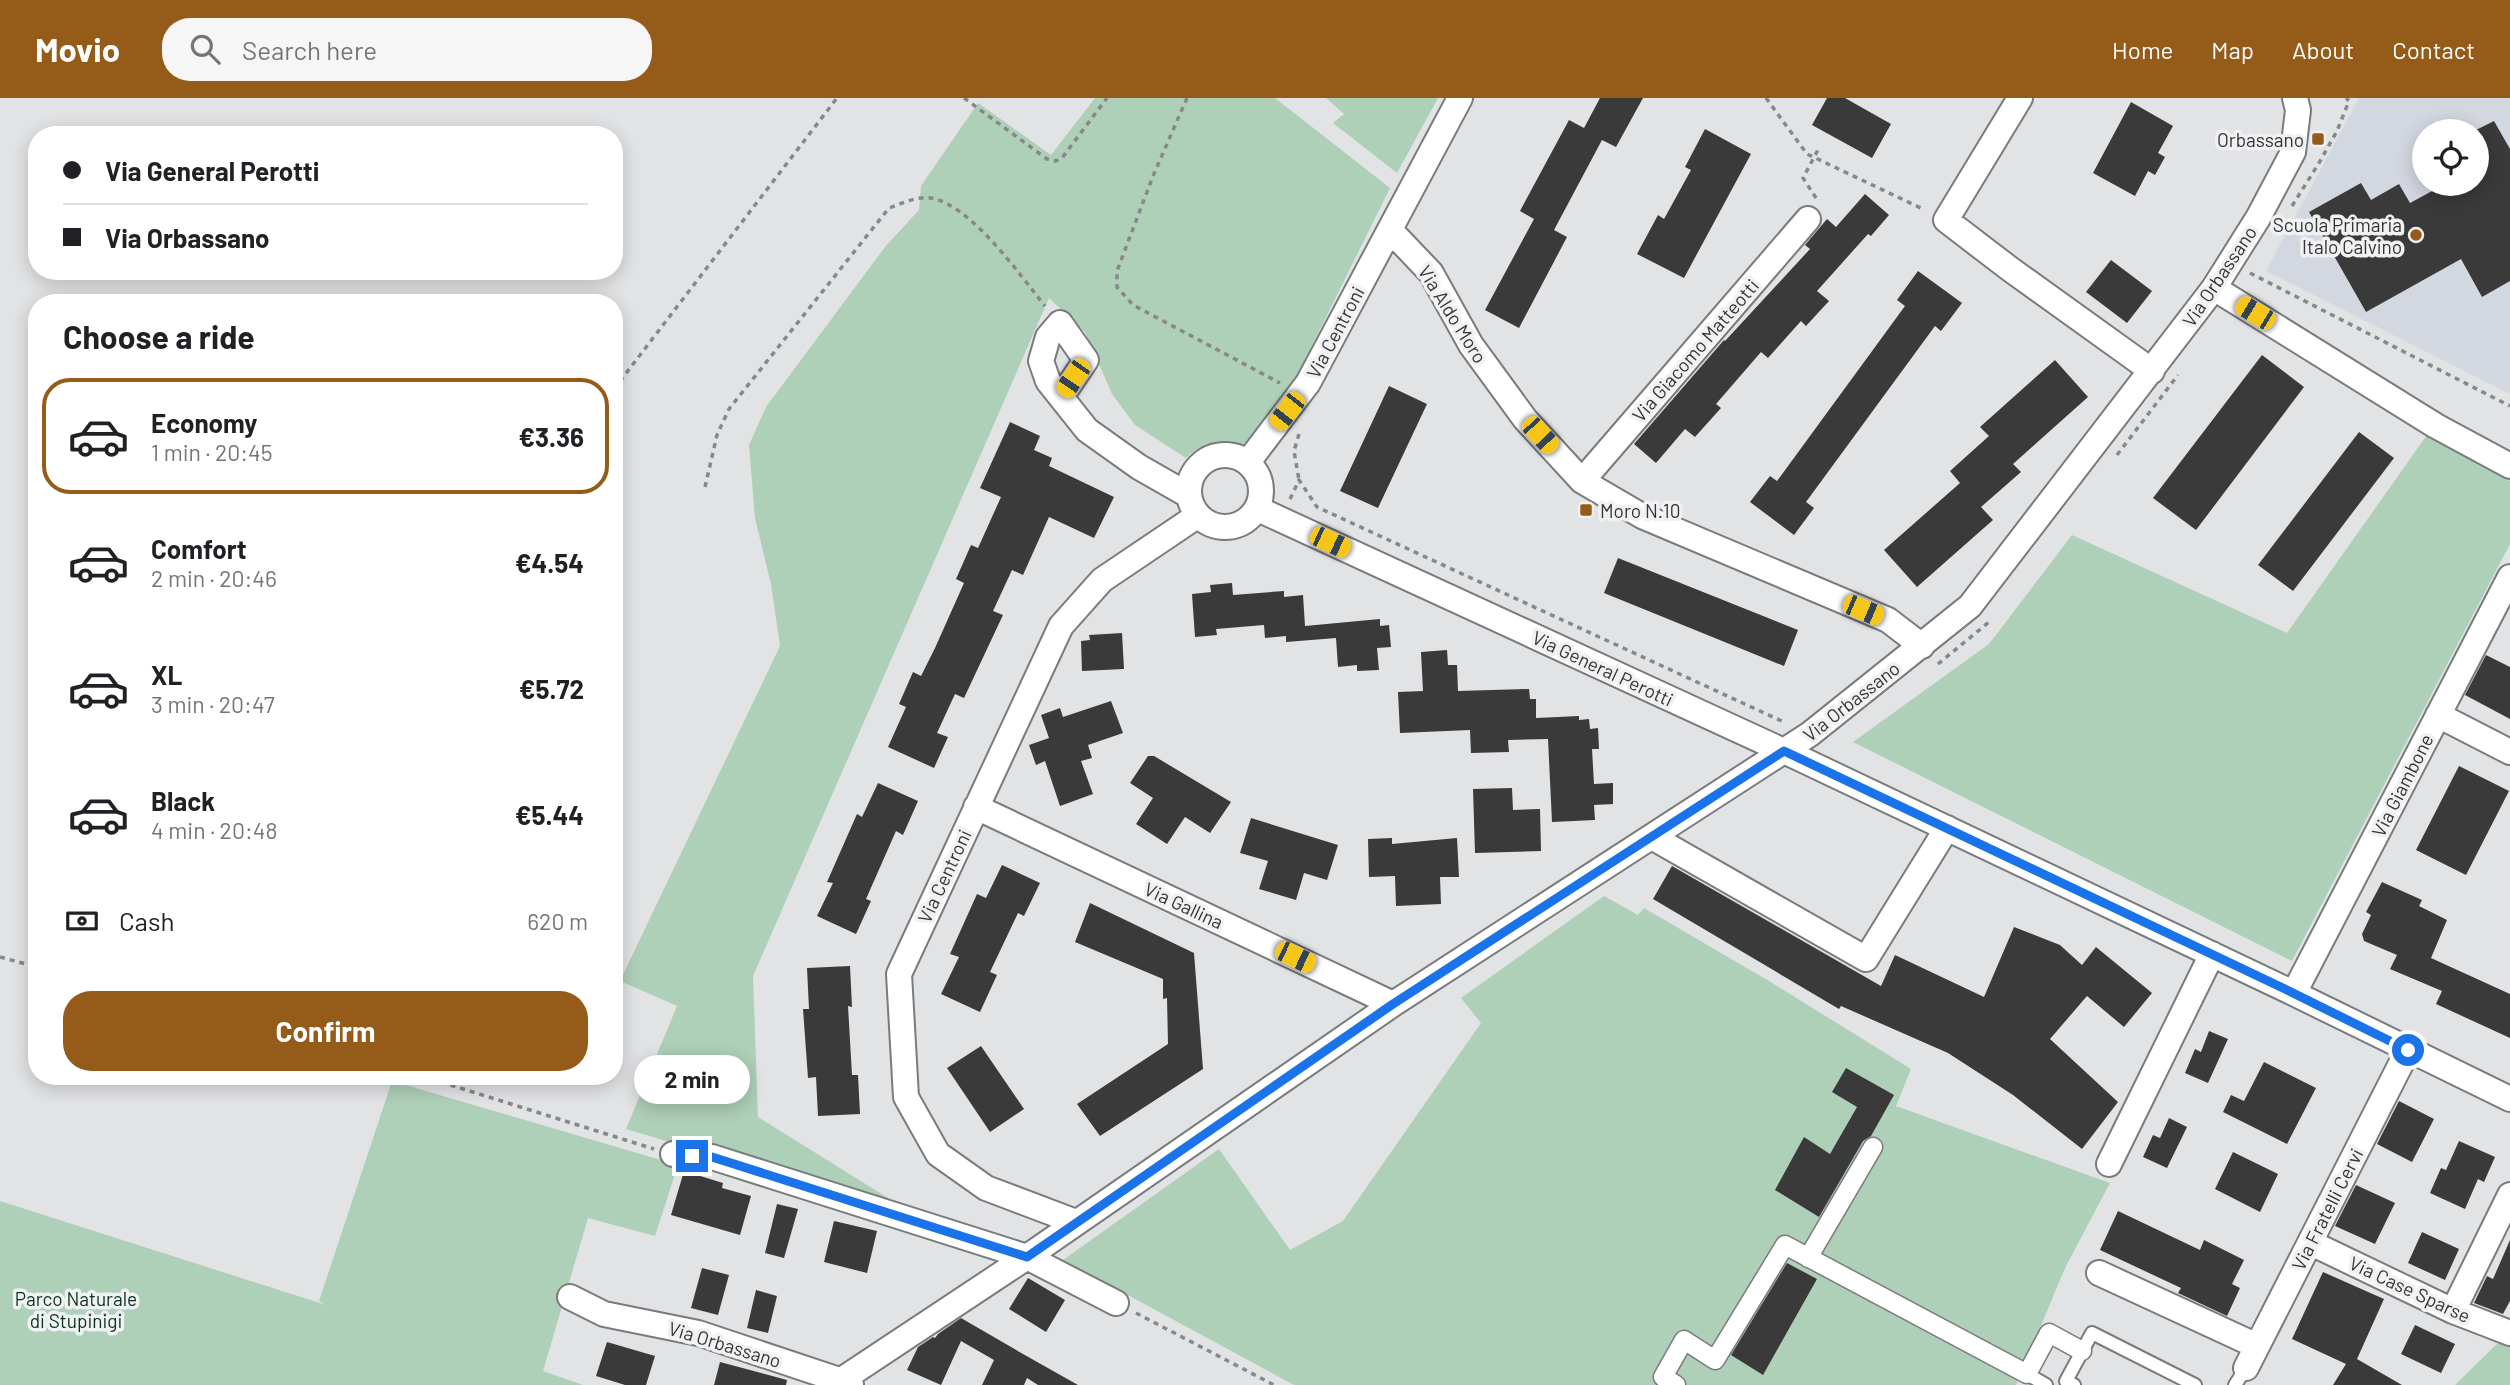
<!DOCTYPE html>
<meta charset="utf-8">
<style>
:root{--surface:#fff;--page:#f6f6f6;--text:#202124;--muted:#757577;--line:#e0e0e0;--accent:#955b18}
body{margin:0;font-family:Barlow,sans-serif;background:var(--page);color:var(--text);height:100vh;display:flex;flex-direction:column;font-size:26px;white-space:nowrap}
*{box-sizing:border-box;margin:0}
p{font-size:23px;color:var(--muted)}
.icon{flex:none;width:38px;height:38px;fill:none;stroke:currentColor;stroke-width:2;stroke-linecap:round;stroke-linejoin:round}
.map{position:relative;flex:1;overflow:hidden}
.sheet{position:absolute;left:28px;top:196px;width:595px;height:791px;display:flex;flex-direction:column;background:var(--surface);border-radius:28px;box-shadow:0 4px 18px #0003}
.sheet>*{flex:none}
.top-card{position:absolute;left:28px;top:28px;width:595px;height:154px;border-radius:28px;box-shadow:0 4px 18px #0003;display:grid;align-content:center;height:154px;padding:0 35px;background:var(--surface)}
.buttons{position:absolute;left:2412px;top:21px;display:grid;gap:14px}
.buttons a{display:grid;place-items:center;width:77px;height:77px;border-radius:50%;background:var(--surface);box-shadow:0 4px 18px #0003;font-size:35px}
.end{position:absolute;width:32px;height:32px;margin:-16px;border:9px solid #1a73e8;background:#fff;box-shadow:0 0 0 4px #fff}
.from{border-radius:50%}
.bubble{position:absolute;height:49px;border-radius:24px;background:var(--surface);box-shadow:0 4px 18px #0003;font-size:23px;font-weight:700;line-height:49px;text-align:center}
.car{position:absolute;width:21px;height:42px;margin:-21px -10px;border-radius:9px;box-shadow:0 0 5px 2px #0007;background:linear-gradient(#f5c518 24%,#345 0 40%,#f5c518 0 76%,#345 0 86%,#f5c518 0)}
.top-card b{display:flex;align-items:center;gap:24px;height:66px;font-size:26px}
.top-card b+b{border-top:2px solid var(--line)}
.top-card i{width:18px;height:18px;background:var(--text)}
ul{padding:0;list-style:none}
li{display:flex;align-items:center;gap:21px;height:116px;margin:0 14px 10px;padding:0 21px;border:4px solid transparent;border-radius:28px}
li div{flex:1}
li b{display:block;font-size:26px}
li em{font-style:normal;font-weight:700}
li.on{border-color:var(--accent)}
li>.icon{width:63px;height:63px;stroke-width:1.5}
h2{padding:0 35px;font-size:32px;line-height:84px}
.pay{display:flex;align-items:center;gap:18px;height:77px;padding:0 35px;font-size:26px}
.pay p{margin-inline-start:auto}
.button{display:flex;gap:14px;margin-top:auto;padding:14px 35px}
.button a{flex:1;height:80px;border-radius:28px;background:var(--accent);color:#fff;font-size:28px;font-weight:700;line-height:80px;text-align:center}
header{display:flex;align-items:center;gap:42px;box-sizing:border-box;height:98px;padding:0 35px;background:var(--accent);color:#fff}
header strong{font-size:33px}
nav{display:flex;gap:38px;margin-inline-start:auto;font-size:24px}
.search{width:490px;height:63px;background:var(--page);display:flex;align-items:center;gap:18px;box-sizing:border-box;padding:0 24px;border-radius:28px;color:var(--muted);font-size:26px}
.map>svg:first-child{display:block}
.built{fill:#d3d7e0;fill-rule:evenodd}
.green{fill:#aecfb8}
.building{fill:#3a3a3b}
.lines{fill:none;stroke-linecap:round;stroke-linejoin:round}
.service-casing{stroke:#7a7b7d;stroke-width:16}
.pedestrian-casing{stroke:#7a7b7d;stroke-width:21}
.minor-casing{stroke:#7a7b7d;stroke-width:28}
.path{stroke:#878889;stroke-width:3.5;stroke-dasharray:5 5;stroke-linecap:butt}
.service{stroke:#fff;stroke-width:12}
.pedestrian{stroke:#fff;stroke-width:18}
.minor{stroke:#fff;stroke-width:24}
.route{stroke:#1a73e8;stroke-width:9}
.poi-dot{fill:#955b18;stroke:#f0f1f3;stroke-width:2.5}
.labels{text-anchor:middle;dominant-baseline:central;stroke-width:7;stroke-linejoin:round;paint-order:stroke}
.poi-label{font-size:19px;fill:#343435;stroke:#f0f1f3;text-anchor:end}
.street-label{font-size:19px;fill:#343435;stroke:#f0f1f3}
.park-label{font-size:19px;fill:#08321c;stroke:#f0f1f3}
</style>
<header>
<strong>Movio</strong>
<div class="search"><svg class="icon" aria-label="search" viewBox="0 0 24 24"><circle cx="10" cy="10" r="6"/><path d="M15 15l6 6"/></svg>Search here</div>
<nav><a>Home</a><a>Map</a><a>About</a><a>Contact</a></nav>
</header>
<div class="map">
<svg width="2510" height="1287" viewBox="0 0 2510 1287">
<rect width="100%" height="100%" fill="#e2e3e5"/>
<path class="built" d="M 2359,0 L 2510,0 L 2510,296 L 2266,173 ZM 2424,33 L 2476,33 L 2476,86 L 2424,86 Z"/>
<path class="green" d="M 1095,0 L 1275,0 L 1390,90 L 1289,294 L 1242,348 C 1221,345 1202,343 1186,360 L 1135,327 L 1112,296 L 1085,234 L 1049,200 L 753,878 L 758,1019 L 917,1118 L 626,1031 L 677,908 L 620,883 L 780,548 L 771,486 L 755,420 L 749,347 L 766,309 L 885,149 L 919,112 L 921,88 L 978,5 L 1051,57 Z
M 1326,0 L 1438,0 L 1397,75 L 1333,25 L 1344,16 Z
M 2427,337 L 2510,383 L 2510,446 L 2292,863 L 1853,644 L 1989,546 L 2072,437 L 2287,535 Z
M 1604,798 L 1638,817 L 1644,810 L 1769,883 L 1911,971 L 1896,1008 L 2110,1085 L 2065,1170 L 2016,1287 L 1294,1287 L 1063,1162 L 1219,1051 L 1290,1152 L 1343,1123 L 1481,925 L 1461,900 Z
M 392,983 L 678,1067 L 655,1138 L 588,1120 L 543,1273 L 583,1287 L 0,1287 L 0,1103 L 326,1207 L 319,1203 Z
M 2501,1242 L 2510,1246 L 2510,1287 L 2455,1287 Z"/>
<path class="building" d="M 1600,0 L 1643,0 L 1616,49 L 1602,42 L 1554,132 L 1567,139 L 1519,230 L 1485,212 L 1534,121 L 1520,113 L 1569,22 L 1584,30 Z
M 1827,0 L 1845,0 L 1891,26 L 1872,60 L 1812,27 Z
M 2131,4 L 2173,28 L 2158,55 L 2165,59 L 2155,77 L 2148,73 L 2135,98 L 2093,75 Z
M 2494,23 L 2510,51 L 2510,183 L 2482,199 L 2461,161 L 2366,214 L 2309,114 L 2361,85 L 2371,102 L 2399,86 L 2410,105 L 2445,86 L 2476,86 L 2476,32 Z
M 1705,31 L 1751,56 L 1684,180 L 1637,156 L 1658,117 L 1664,121 L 1691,72 L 1685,69 Z
M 1865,96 L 1889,117 L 1871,138 L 1868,136 L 1817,193 L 1829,203 L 1806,228 L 1801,223 L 1768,260 L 1761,254 L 1716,306 L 1721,310 L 1695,339 L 1685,331 L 1656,365 L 1634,346 L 1724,242 L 1725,243 L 1810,151 L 1805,147 L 1827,121 L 1836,129 Z
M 2111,162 L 2152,193 L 2127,225 L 2086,194 Z
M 1918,173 L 1962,205 L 1941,233 L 1935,228 L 1806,404 L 1814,410 L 1794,437 L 1750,404 L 1770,378 L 1777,383 L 1905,208 L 1897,202 Z
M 2262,257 L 2304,289 L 2196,432 L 2153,400 Z
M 2055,262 L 2088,299 L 2013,366 L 2021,374 L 1981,409 L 1993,422 L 1917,489 L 1884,452 L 1960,385 L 1950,373 L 1989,338 L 1980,329 Z
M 1389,288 L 1427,306 L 1378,410 L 1340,393 Z
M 1010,324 L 1040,338 L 1034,352 L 1052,360 L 1049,368 L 1114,399 L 1094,440 L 1049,419 L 1023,477 L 1012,472 L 993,513 L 1003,517 L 964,600 L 955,596 L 937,635 L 948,639 L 934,670 L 888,649 L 906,609 L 899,606 L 913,574 L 921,578 L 935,550 L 964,485 L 956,481 L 971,447 L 978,450 L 1001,399 L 980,390 Z
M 2359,334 L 2394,360 L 2293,493 L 2258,467 Z
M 1618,460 L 1798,532 L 1784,568 L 1604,495 Z
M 1232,485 L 1233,497 L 1284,493 L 1284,499 L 1303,497 L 1305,528 L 1380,521 L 1380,528 L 1389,527 L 1391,549 L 1377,550 L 1379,572 L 1357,573 L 1357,567 L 1338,569 L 1336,540 L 1286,544 L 1286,538 L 1265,540 L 1264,527 L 1216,531 L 1217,537 L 1195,539 L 1192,496 L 1211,494 L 1210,487 Z
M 1122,535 L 1124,571 L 1082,573 L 1081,543 L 1090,542 L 1089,537 Z
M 1447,552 L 1448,567 L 1457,567 L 1458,593 L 1529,591 L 1530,601 L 1536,601 L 1536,620 L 1579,618 L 1579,622 L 1589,621 L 1590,631 L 1598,630 L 1599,651 L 1592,651 L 1594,686 L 1613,685 L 1613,706 L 1594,707 L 1595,722 L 1552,724 L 1548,641 L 1508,642 L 1509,654 L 1471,655 L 1470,632 L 1400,635 L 1398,594 L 1423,593 L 1421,554 Z
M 2486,557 L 2510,569 L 2510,621 L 2465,597 Z
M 1111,603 L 1123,635 L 1088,647 L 1092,660 L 1081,663 L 1093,696 L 1060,708 L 1045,663 L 1036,667 L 1029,647 L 1049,640 L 1041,617 L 1060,610 L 1063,619 Z
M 1148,658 L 1154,658 L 1231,704 L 1210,735 L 1185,719 L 1167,746 L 1136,726 L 1153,700 L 1130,685 Z
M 2459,668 L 2509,693 L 2466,777 L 2416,752 Z
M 878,685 L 918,703 L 903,737 L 896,733 L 866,801 L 871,803 L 856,836 L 817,818 L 833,785 L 827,784 L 857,716 L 862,719 Z
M 1512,690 L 1513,712 L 1540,711 L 1541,753 L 1475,755 L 1473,691 Z
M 1251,720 L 1338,747 L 1327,782 L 1304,775 L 1296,802 L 1259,791 L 1268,763 L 1240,755 Z
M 1392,740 L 1392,746 L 1457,740 L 1459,779 L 1440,779 L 1441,806 L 1396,808 L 1395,778 L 1369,779 L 1368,741 Z
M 1002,767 L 1040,785 L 1024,818 L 1018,815 L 990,874 L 997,877 L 980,914 L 941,896 L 959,859 L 950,856 L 977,796 L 986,800 Z
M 1672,768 L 1881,888 L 1895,857 L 1984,899 L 2014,829 L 2060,847 L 2082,867 L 2096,849 L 2152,895 L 2124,929 L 2087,898 L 2050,941 L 2118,1004 L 2082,1051 L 2013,997 L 1948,955 L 1841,908 L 1839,911 L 1653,801 Z
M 2382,784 L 2422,802 L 2419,808 L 2447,822 L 2431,860 L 2510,896 L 2510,940 L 2436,906 L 2442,893 L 2390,871 L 2397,857 L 2364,843 L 2362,836 L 2371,817 L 2366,814 Z
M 1090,805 L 1194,855 L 1203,971 L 1100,1038 L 1077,1006 L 1168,946 L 1167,900 L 1163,901 L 1163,881 L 1075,844 Z
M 850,868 L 852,909 L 848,908 L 852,977 L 858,977 L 860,1016 L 818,1018 L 816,979 L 808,980 L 803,911 L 809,911 L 807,870 Z
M 2209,933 L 2228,941 L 2208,985 L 2185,975 L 2195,951 L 2201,954 Z
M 981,948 L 1024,1011 L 990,1034 L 947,970 Z
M 2264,964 L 2316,990 L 2287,1046 L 2223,1014 L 2231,997 L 2244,1003 Z
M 1846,970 L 1894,997 L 1871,1038 L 1863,1043 L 1819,1119 L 1775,1092 L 1804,1039 L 1830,1056 L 1857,1009 L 1832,994 Z
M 2399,1003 L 2434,1021 L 2412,1064 L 2377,1046 Z
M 2169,1020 L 2187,1029 L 2167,1070 L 2143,1059 L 2153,1037 L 2160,1040 Z
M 2459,1043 L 2495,1059 L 2484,1084 L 2478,1081 L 2465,1111 L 2430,1095 L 2441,1070 L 2446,1072 Z
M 2233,1054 L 2278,1076 L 2260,1114 L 2215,1091 Z
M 684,1073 L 723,1085 L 722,1090 L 751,1098 L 740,1137 L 671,1117 Z
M 2356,1087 L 2395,1105 L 2375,1146 L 2335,1128 Z
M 777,1106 L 798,1111 L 784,1160 L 765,1155 Z
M 2118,1113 L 2200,1152 L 2204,1142 L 2244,1162 L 2232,1186 L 2240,1190 L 2227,1218 L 2178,1195 L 2181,1190 L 2100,1152 Z
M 834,1123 L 877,1133 L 867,1175 L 824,1164 Z
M 2422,1134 L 2459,1151 L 2445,1182 L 2408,1165 Z
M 2510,1142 L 2510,1203 L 2503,1216 L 2474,1205 L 2487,1178 L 2493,1181 Z
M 1787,1165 L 1817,1181 L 1763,1277 L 1731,1257 Z
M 702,1170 L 729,1177 L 718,1217 L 691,1210 Z
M 2323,1174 L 2384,1201 L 2357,1261 L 2402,1287 L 2333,1287 L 2346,1266 L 2292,1241 Z
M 1028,1180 L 1065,1202 L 1046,1234 L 1009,1211 Z
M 756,1192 L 777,1198 L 768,1235 L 747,1230 Z
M 961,1220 L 1023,1256 L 1078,1287 L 1038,1287 L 1027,1280 L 1024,1287 L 982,1287 L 994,1262 L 961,1243 L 941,1287 L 907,1272 L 918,1249 L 933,1239 L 935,1240 L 938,1236 Z
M 2415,1227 L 2455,1246 L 2441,1275 L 2401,1256 Z
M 607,1244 L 655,1258 L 646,1287 L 625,1287 L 596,1278 Z
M 720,1264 L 787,1282 L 786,1287 L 714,1287 Z"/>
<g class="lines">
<g class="service-casing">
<path id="service" d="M 2027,1276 L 2046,1287
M 2074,1287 L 2066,1283 L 2092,1235 L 2195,1287
M 2235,1287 L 2246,1270"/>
</g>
<g class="pedestrian-casing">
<path id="pedestrian" d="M 1808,1160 L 1873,1049
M 1676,1287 L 1663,1279 L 1684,1242 L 1715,1262 L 1785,1147 L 2027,1276 L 2049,1235 L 2082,1253"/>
</g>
<g class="minor-casing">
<path id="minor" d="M 2020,0 L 1946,122 L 2010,171 L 2152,273
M 1390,132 L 1431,175 L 1471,247 L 1525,321 L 1582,383 L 1642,418 L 1888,522 L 1922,548
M 2214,190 L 2436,328 L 2510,368
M 1061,299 L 1086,262 L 1060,225 L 1048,239 L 1041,263 L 1048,283 L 1087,332 L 1139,369 L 1188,397
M1189 393a36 36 0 1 1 72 0a36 36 0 1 1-72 0Z
M 1248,364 L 1308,285 L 1460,0
M 1582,383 L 1808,121
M 1258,411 L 1801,661 L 2285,891 L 2510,1001
M 2438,617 L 2510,654
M 976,709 L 1393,906
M 1652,739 L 1866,861 L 1947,730
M 2294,895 L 2510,479
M 673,1056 L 712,1059 L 1027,1159 L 1116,1205
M 2109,1066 L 2212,856
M 1076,1124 L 986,1090 L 938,1056 L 906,999 L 899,876 L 1061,528 L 1102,482 L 1197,418
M 2311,1145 L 2453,1213 L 2510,1235
M 2099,1175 L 2257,1248
M 570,1199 L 604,1216 L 698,1235 L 851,1286
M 2453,1213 L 2510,1097
M 2246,1270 L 2408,952
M 834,1287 L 1027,1159 L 1393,906 L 1810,636 L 1970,508 L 2214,190 L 2258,120 L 2293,54 L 2298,12 L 2295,0"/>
</g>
<path class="path" d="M 964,0 L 1047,61 L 1056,63 L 1062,60 L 1107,0
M 1187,0 L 1153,78 L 1117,173 L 1117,189 L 1133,207 L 1280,285
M 1766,0 L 1807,56 L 1925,112
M 1816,100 L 1803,80 L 1819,50
M 2292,108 L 2319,65 L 2337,33 L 2349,3 L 2346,0
M 2250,175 L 2510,308
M 614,291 L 837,0
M 1299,336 L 1294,353 L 1299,382
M 2117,357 L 2178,277
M 705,389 L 717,337 L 729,311 L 889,110 C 903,105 917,98 931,100 C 971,107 1020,177 1045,208
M 1290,401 L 1299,382 L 1317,409 L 1786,625
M 1938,566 L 1989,524
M 0,859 L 37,869
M 422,978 L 654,1051
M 1136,1215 L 1274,1287"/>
<use href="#service" class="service"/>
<use href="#pedestrian" class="pedestrian"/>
<use href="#minor" class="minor"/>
</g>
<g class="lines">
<path class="route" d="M 692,1058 L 712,1059 L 1027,1159 L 1393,906 L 1784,653 L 2285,891 L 2408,952"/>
</g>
<g class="poi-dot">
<rect x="2311" y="34" width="14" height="14" rx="3.5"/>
<circle cx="2416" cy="137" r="7"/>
<rect x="1579" y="405" width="14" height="14" rx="3.5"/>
</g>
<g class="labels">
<g class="poi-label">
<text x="2304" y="41">Orbassano</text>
<text x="2402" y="126">Scuola Primaria<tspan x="2402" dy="22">Italo Calvino</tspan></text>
<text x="1600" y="412" text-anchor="start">Moro N.10</text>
</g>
<g class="street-label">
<text transform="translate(2219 178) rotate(-56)">Via Orbassano</text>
<text transform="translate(1453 216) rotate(58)">Via Aldo Moro</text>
<text transform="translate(1335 234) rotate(-62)">Via Centroni</text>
<text transform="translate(1695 252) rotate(-49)">Via Giacomo Matteotti</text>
<text transform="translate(1603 570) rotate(25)">Via General Perotti</text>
<text transform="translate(1851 603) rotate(-38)">Via Orbassano</text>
<text transform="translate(2402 687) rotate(-63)">Via Giambone</text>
<text transform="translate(944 778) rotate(-65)">Via Centroni</text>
<text transform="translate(1184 807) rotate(25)">Via Gallina</text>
<text transform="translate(2327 1111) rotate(-63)">Via Fratelli Cervi</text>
<text transform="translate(2410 1191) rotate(25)">Via Case Sparse</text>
<text transform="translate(725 1246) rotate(17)">Via Orbassano</text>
</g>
<g class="park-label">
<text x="76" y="1200">Parco Naturale<tspan x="76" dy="22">di Stupinigi</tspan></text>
</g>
</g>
</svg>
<div class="buttons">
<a><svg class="icon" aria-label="locate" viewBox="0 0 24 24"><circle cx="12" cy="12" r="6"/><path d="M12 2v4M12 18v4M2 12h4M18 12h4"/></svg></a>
</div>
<i class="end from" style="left:2408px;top:952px"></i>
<i class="end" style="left:692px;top:1058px"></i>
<div class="bubble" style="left:634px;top:957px;width:116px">2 min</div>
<i class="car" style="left:2255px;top:215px;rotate:301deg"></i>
<i class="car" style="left:1073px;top:280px;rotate:214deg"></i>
<i class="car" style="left:1287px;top:313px;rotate:218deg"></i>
<i class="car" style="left:1540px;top:337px;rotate:137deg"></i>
<i class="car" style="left:1330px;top:444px;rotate:115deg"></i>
<i class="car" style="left:1863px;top:512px;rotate:113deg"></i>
<i class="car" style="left:1295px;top:859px;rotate:116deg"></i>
<div class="top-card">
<b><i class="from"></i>Via General Perotti</b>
<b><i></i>Via Orbassano</b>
</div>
<section class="sheet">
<h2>Choose a ride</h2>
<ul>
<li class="on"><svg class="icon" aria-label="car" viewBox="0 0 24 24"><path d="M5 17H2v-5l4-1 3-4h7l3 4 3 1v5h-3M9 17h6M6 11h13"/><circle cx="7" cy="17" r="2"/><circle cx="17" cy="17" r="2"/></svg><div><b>Economy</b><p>1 min · 20:45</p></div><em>€3.36</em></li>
<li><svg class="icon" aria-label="car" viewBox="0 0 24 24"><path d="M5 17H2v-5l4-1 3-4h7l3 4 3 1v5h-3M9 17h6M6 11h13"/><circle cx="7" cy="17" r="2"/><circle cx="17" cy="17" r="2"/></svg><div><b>Comfort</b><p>2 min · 20:46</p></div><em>€4.54</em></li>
<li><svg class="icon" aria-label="car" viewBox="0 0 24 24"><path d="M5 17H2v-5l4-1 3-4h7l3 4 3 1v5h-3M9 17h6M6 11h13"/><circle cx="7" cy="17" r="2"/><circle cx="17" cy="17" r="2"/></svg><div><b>XL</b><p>3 min · 20:47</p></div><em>€5.72</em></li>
<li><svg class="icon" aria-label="car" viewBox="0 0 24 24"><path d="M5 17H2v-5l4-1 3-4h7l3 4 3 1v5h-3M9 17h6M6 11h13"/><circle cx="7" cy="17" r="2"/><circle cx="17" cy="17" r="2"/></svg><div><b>Black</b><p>4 min · 20:48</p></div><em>€5.44</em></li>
</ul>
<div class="pay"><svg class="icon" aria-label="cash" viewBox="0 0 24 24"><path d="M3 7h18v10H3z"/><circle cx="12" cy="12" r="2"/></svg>Cash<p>620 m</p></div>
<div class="button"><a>Confirm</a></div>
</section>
</div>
